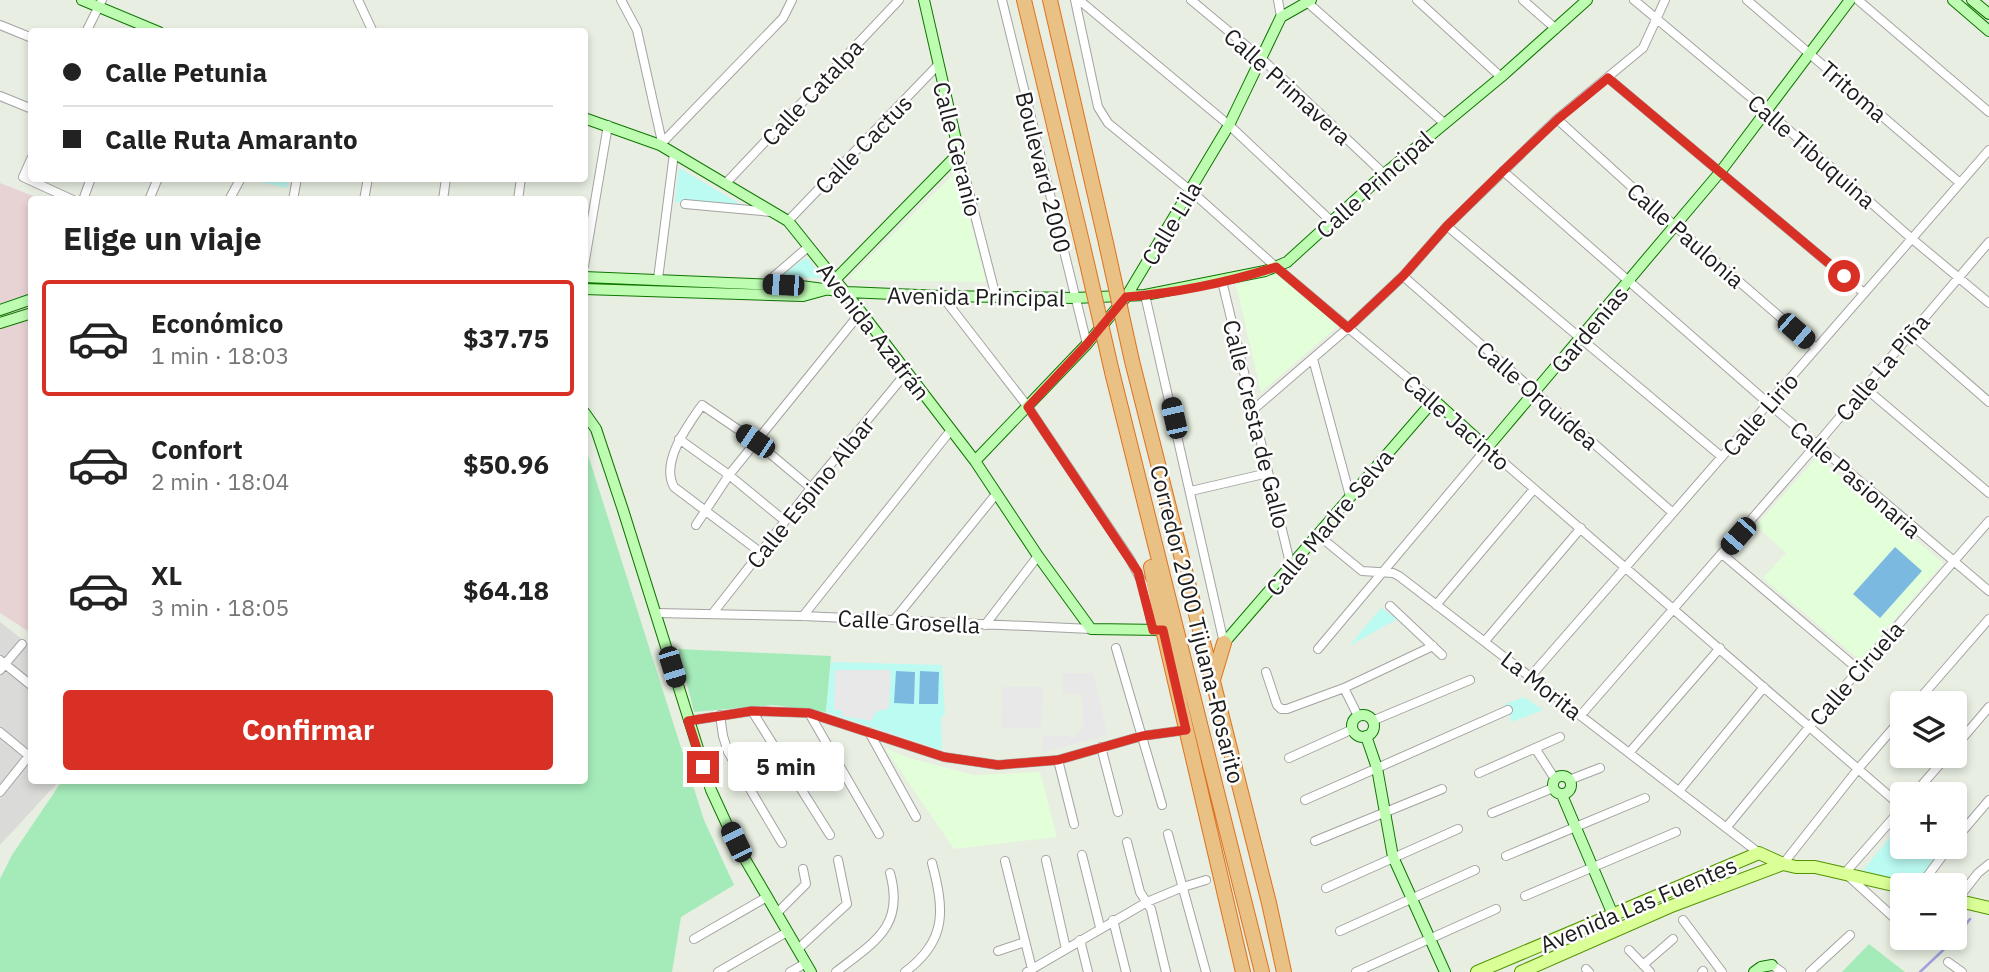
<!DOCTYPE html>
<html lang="es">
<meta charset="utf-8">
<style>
:root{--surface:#fff;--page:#f2f2f2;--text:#222;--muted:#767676;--line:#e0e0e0;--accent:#d93025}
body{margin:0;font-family:"IBM Plex Sans",sans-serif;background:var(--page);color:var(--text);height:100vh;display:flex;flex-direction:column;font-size:26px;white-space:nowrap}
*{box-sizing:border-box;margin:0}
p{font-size:23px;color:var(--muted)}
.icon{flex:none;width:38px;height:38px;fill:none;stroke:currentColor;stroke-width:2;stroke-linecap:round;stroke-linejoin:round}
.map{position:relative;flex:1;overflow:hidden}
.details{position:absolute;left:28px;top:196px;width:560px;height:588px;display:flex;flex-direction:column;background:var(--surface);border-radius:7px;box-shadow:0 4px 10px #0003}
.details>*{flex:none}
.banner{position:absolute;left:28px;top:28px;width:560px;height:154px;border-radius:7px;box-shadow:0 4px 10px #0003;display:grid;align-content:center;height:154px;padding:0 35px;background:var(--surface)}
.fabs{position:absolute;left:1890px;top:691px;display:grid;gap:14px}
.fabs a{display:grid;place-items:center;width:77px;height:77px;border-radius:7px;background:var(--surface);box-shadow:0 4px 10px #0003;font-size:35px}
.end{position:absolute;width:32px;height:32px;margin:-16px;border:9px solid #d93025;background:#fff;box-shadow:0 0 0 4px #fff}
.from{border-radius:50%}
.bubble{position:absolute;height:49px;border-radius:7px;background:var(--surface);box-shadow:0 4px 10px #0003;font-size:23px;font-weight:800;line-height:49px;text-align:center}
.car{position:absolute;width:21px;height:42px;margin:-21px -10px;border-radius:9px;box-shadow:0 0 5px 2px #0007;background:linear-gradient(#222 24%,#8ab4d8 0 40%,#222 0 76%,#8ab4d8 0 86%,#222 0)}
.banner b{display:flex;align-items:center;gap:24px;height:66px;font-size:26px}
.banner b+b{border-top:2px solid var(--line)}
.banner i{width:18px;height:18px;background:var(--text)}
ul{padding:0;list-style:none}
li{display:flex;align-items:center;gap:21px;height:116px;margin:0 14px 10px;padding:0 21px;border:4px solid transparent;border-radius:7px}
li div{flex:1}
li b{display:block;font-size:26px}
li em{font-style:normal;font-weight:800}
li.active{border-color:var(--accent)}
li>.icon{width:63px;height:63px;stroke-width:1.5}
h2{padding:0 35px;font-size:32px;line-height:84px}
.cta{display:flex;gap:14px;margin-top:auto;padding:14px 35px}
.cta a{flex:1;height:80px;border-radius:7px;background:var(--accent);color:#fff;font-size:28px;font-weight:800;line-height:80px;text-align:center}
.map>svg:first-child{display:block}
.residential{fill:#dadad9}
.industrial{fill:#e8d3d4}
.education{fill:#e2ffda}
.grass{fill:#a5ebb9}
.park{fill:#bbfbf2}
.pitch{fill:#7cb9e1}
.parking{fill:#e8e8e8}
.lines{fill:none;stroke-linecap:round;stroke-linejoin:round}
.stream{stroke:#a0a0de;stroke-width:2.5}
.street-casing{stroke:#a3a3a3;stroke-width:10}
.secondary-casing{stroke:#0e7601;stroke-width:12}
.primary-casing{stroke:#529500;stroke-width:14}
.highway-casing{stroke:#de711d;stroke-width:16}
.street{stroke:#fff;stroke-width:8}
.secondary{stroke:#befcb2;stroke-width:10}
.primary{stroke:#daff96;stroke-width:12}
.highway{stroke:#e9c185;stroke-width:14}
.highway-bridge-casing{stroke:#de711d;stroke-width:16;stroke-linecap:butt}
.highway-bridge{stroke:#e9c185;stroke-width:14}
.route{stroke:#d93025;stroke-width:9}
.labels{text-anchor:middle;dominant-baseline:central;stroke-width:5;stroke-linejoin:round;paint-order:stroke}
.street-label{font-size:23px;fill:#1c1c1c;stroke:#fff}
</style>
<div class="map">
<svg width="1989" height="972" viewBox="0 0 1989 972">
<rect width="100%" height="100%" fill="#e8eee1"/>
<path class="residential" d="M 0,622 L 31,646 L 32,780 L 59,781 L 0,845 Z"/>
<path class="industrial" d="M 0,183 L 41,199 L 32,200 L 31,633 L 0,613 Z"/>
<path class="education" d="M 957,171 L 986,282 L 853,280 L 851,276 Z
M 1276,273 L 1339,325 L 1261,392 L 1236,285 Z
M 1817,457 L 1943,563 L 1860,660 L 1763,578 L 1786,553 L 1756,526 Z
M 885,748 L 909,758 L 974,775 L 1040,772 L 1057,837 L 954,849 Z"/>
<path class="grass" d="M 585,449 L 589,458 L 704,820 L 734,885 L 681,917 L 672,972 L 0,972 L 0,879 L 12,855 L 62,781 L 584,780 Z
M 678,649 L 831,656 L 826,712 L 773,705 L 694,712 Z
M 1869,944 L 1905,972 L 1842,972 Z"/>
<path class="park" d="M 679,168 L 745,207 L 675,202 Z
M 249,179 L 249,178 L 288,179 L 287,188 Z
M 804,259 L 809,259 L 821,278 L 780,277 Z
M 1381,608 L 1397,619 L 1349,646 Z
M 831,662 L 942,665 L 945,715 L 941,718 L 942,750 L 826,712 Z
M 1524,697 L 1543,710 L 1512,722 L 1505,704 Z
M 1902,822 L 1902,847 L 1941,847 L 1944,849 L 1915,885 L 1862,872 Z"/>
<path class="pitch" d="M 1895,547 L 1922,571 L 1880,618 L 1853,594 Z
M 896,671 L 915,672 L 914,704 L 894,703 Z
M 920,671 L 939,672 L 938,704 L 919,704 Z"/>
<path class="parking" d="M 835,670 L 891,670 L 889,708 L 876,712 L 871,721 L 842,716 L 841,710 L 834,710 Z
M 1062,673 L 1094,673 L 1107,735 L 1043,752 L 1043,736 L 1069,736 L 1071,739 L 1084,726 L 1082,695 L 1063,693 Z
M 1002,687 L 1043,687 L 1041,728 L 1001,728 Z"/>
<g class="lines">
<path class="stream" d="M 1920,972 L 1956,938 L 1970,919"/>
<g class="street-casing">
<path id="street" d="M 358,0 L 373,32
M 621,0 L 637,30 L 662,142
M 1002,0 L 1087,344
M 1075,0 L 1098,107 L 1108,123 L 1191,191 L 1276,267 L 1434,400
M 1079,0 L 1229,125 L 1332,222
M 1191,0 L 1262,59 L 1384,174
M 1278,0 L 1281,17
M 1417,0 L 1501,77
M 1523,0 L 1556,29
M 1634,0 L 1767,111 L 1911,238 L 1989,303
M 1747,0 L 1960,183
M 1858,0 L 1989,112
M 1307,2 L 1444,123
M 0,25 L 32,38
M 86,32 L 102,0
M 1608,78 L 1864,293
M 0,96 L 32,109
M 1557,119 L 1676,227 L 1816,348
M 660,145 L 783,18 L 792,0
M 959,153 L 996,297
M 32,157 L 23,177 L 73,200
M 1503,171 L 1768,403 L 1989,591
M 726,183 L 899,0
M 83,200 L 91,178
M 149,200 L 158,178
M 229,200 L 241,178
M 293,200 L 297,178
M 364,200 L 368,178
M 443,200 L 446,178
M 518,200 L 521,178
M 685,204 L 771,212
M 788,221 L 937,66
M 1447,226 L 1722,457
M 584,266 L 608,125
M 1403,276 L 1673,513
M 658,279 L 674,153
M 1222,281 L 1291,567
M 765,284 L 808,247
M 1145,295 L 1224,643
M 942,296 L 1028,407 L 1130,559 L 1143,584 L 1153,630
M 1910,333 L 1989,402
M 1313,359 L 1350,496
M 1864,387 L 1989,493
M 1254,409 L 1348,328 L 1403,276 L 1447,226 L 1557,119 L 1643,48 L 1665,0
M 679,439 L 729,475 L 785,521
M 1191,491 L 1268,473
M 696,525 L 729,475 L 861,312
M 1318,535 L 1362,571 L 1393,573 L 1399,576 L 1759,853
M 760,552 L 674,487 C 660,462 688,425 702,405 L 755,441 L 811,488
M 1722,554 L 1859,670
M 1436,605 L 1534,489
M 1390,606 L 1442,655
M 656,613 L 803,616 L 1091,629
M 713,613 L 811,488 L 907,372
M 803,616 L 951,430
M 894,620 L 997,493
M 985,625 L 1038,556
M 1485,641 L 1581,528
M 1116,648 L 1162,805
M 1318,649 L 1487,448 L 1902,807
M 0,660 L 32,686
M 0,670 L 22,644
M 1266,672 L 1277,705 L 1281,709 L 1287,709 L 1344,688 L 1433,646
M 1530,677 L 1989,150
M 1344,688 L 1358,716
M 1915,704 L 1989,619
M 752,711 L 830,835
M 809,713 L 879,834
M 720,715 L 723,736 L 728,752 L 782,843
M 1581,715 L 1817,444 L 1989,242
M 688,721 L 752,711 L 809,713 L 944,757 L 998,765 L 1058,760 L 1142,736 L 1186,730
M 1372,721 L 1470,680
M 0,732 L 28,755
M 869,732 L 916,817
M 1101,747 L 1118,812
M 1955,747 L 1989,707
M 1535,748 L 1555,779
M 1629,753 L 1720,648
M 1289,758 L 1353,729
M 1058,760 L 1074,824
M 1479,773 L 1560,737
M 1569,780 L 1600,768
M 1679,791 L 1764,687
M 0,792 L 32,752
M 1914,794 L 1947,756
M 1305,800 L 1508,710
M 1902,808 L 1845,873 L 1902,925
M 1492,813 L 1553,788
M 1726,828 L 1810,726 L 1989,521
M 1168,834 L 1206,972
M 1955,840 L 1989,800
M 1315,841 L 1442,789
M 1127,842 L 1140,892 L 1151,909 L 1166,972
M 1082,855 L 1100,927
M 1506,856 L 1645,798
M 1046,860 L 1066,949
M 1005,861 L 1032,969
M 1783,864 L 1858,769 L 1902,718
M 1920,886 L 1949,847
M 1326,888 L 1458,829
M 1525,896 L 1676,832
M 1957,900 L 1978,873 L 1989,864
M 777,913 L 806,884 L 803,869
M 1113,920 L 1126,972
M 1683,920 L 1722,972
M 1340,931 L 1475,870
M 694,939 L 767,897
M 1080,940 L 1088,972
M 798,949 L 847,904 L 838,860
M 1629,950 L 1650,972
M 998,951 L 1025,942
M 1948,962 L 1962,972
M 1643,965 L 1673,939
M 1772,965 L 1782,972
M 1586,969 L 1589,972
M 718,972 L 787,932
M 790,972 L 806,963
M 836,972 C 874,942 905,927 890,873
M 905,972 C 948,940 944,909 932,863
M 1027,972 L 1147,902 L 1183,887 L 1206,880
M 1356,972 L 1496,909
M 1702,972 L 1703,971
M 1810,972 L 1850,935"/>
</g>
<g class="secondary-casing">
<path id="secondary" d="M 82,0 L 159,32
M 1953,0 L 1989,31
M 1972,0 L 1989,14
M 584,118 L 660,145 L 788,221 L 861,312 L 975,461 L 1038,556 L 1091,629 L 1163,630
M 584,277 L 801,286 L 846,292 L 942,296 L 1074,298 L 1145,295 L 1265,271 L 1287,262 L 1384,174 L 1501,77 L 1587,0
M 584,289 L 803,296 L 825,290 L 959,153 L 924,0
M 0,310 L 32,299
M 0,323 L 32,313
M 584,412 L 596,429 L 623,510 L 711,790 L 735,842 L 811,972
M 975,461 L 1087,344 L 1126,297 L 1229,125 L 1281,17 L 1311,0
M 1224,643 L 1434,400 L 1487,448 L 1721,171 L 1850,0
M1352 726a11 11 0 1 1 22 0a11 11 0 1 1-22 0Z
M 1366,736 L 1377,768 L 1393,857 L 1445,972
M1553 785a9 9 0 1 1 18 0a9 9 0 1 1-18 0Z
M 1562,795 L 1619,929
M 1754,972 L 1761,967 L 1772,965"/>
</g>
<g class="primary-casing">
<path id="primary" d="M 1955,900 L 1989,908
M 1477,972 L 1759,853 L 1783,864 L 1796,867 L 1815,867 L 1902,887
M 1521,972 L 1669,907 L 1783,864"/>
</g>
<g class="highway-casing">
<path id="highway" d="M 1024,0 L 1083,246
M 1050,0 L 1106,243
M 1132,361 L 1269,903 L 1284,972
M 1112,372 L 1262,972
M 1151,567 L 1163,630 L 1243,972
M 1212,683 L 1224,643"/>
</g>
<use href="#street" class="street"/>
<use href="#secondary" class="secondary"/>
<use href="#primary" class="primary"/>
<use href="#highway" class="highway"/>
<g class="highway-bridge-casing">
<path id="highway-bridge" d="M 1106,243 L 1132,361
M 1083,246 L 1112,372"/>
</g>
<use href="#highway-bridge" class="highway-bridge"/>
</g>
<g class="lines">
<path class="route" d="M 703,767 L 688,721 L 752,711 L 809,713 L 944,757 L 998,765 L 1058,760 L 1142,736 L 1186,730 L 1163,630 L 1153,630 L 1138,572 L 1028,407 L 1087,344 L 1126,297 C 1176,293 1229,282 1276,267 L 1348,328 L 1403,276 L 1447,226 L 1503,171 L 1558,119 L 1608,78 L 1844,276"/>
</g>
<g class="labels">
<g class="street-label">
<text transform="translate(1288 86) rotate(42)">Calle Primavera</text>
<text transform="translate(1854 91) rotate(41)">Tritoma</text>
<text transform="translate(812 92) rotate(-47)">Calle Catalpa</text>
<text transform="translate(863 144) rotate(-46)">Calle Cactus</text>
<text transform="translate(958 149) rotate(76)">Calle Geranio</text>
<text transform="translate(1812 151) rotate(41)">Calle Tibuquina</text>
<text transform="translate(1044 172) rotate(76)">Boulevard 2000</text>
<text transform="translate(1374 184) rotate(-42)">Calle Principal</text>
<text transform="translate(1171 223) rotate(-59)">Calle Lila</text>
<text transform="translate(1686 235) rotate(41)">Calle Paulonia</text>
<text transform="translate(976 296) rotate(1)">Avenida Principal</text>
<text transform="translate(1589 329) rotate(-50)">Gardenias</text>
<text transform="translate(874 331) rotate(52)">Avenida Azafrán</text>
<text transform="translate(1882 367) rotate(-50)">Calle La Piña</text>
<text transform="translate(1538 395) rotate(41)">Calle Orquídea</text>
<text transform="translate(1760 414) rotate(-49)">Calle Lirio</text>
<text transform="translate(1457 422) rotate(41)">Calle Jacinto</text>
<text transform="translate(1257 424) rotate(76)">Calle Cresta de Gallo</text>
<text transform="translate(1856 479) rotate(41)">Calle Pasionaria</text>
<text transform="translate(810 492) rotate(-51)">Calle Espino Albar</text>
<text transform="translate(1329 522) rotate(-50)">Calle Madre Selva</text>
<text transform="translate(909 621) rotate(3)">Calle Grosella</text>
<text transform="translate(1198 624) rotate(76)">Corredor 2000 Tijuana-Rosarito</text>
<text transform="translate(1856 673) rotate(-49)">Calle Ciruela</text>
<text transform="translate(1542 685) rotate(38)">La Morita</text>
<text transform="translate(1638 904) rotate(-23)">Avenida Las Fuentes</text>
</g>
</g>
</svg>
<div class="fabs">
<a><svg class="icon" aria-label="layers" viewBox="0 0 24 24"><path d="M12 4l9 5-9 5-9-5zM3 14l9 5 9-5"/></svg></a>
<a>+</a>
<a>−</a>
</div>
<i class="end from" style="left:1844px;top:276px"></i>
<i class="end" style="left:703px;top:767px"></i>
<div class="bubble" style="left:728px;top:742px;width:116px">5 min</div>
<i class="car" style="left:783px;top:285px;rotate:273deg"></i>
<i class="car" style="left:1796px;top:331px;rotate:131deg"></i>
<i class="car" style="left:1174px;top:418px;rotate:347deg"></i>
<i class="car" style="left:755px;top:441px;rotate:304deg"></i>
<i class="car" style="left:1738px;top:536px;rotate:221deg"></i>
<i class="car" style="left:672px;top:667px;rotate:163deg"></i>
<i class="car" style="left:736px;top:842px;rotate:334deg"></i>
<div class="banner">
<b><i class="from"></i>Calle Petunia</b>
<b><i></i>Calle Ruta Amaranto</b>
</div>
<section class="details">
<h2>Elige un viaje</h2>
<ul>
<li class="active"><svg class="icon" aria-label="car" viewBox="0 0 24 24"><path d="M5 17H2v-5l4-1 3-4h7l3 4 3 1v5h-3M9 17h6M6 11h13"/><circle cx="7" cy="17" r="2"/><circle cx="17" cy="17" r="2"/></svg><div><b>Económico</b><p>1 min · 18:03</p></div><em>$37.75</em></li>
<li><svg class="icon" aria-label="car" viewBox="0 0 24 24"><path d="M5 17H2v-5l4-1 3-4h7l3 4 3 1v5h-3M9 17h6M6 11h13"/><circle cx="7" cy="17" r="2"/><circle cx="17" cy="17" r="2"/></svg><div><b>Confort</b><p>2 min · 18:04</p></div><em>$50.96</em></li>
<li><svg class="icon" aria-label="car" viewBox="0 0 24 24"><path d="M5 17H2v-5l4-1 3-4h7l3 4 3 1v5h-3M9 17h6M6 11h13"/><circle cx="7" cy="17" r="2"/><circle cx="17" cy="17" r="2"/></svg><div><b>XL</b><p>3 min · 18:05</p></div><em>$64.18</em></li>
</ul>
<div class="cta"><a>Confirmar</a></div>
</section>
</div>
